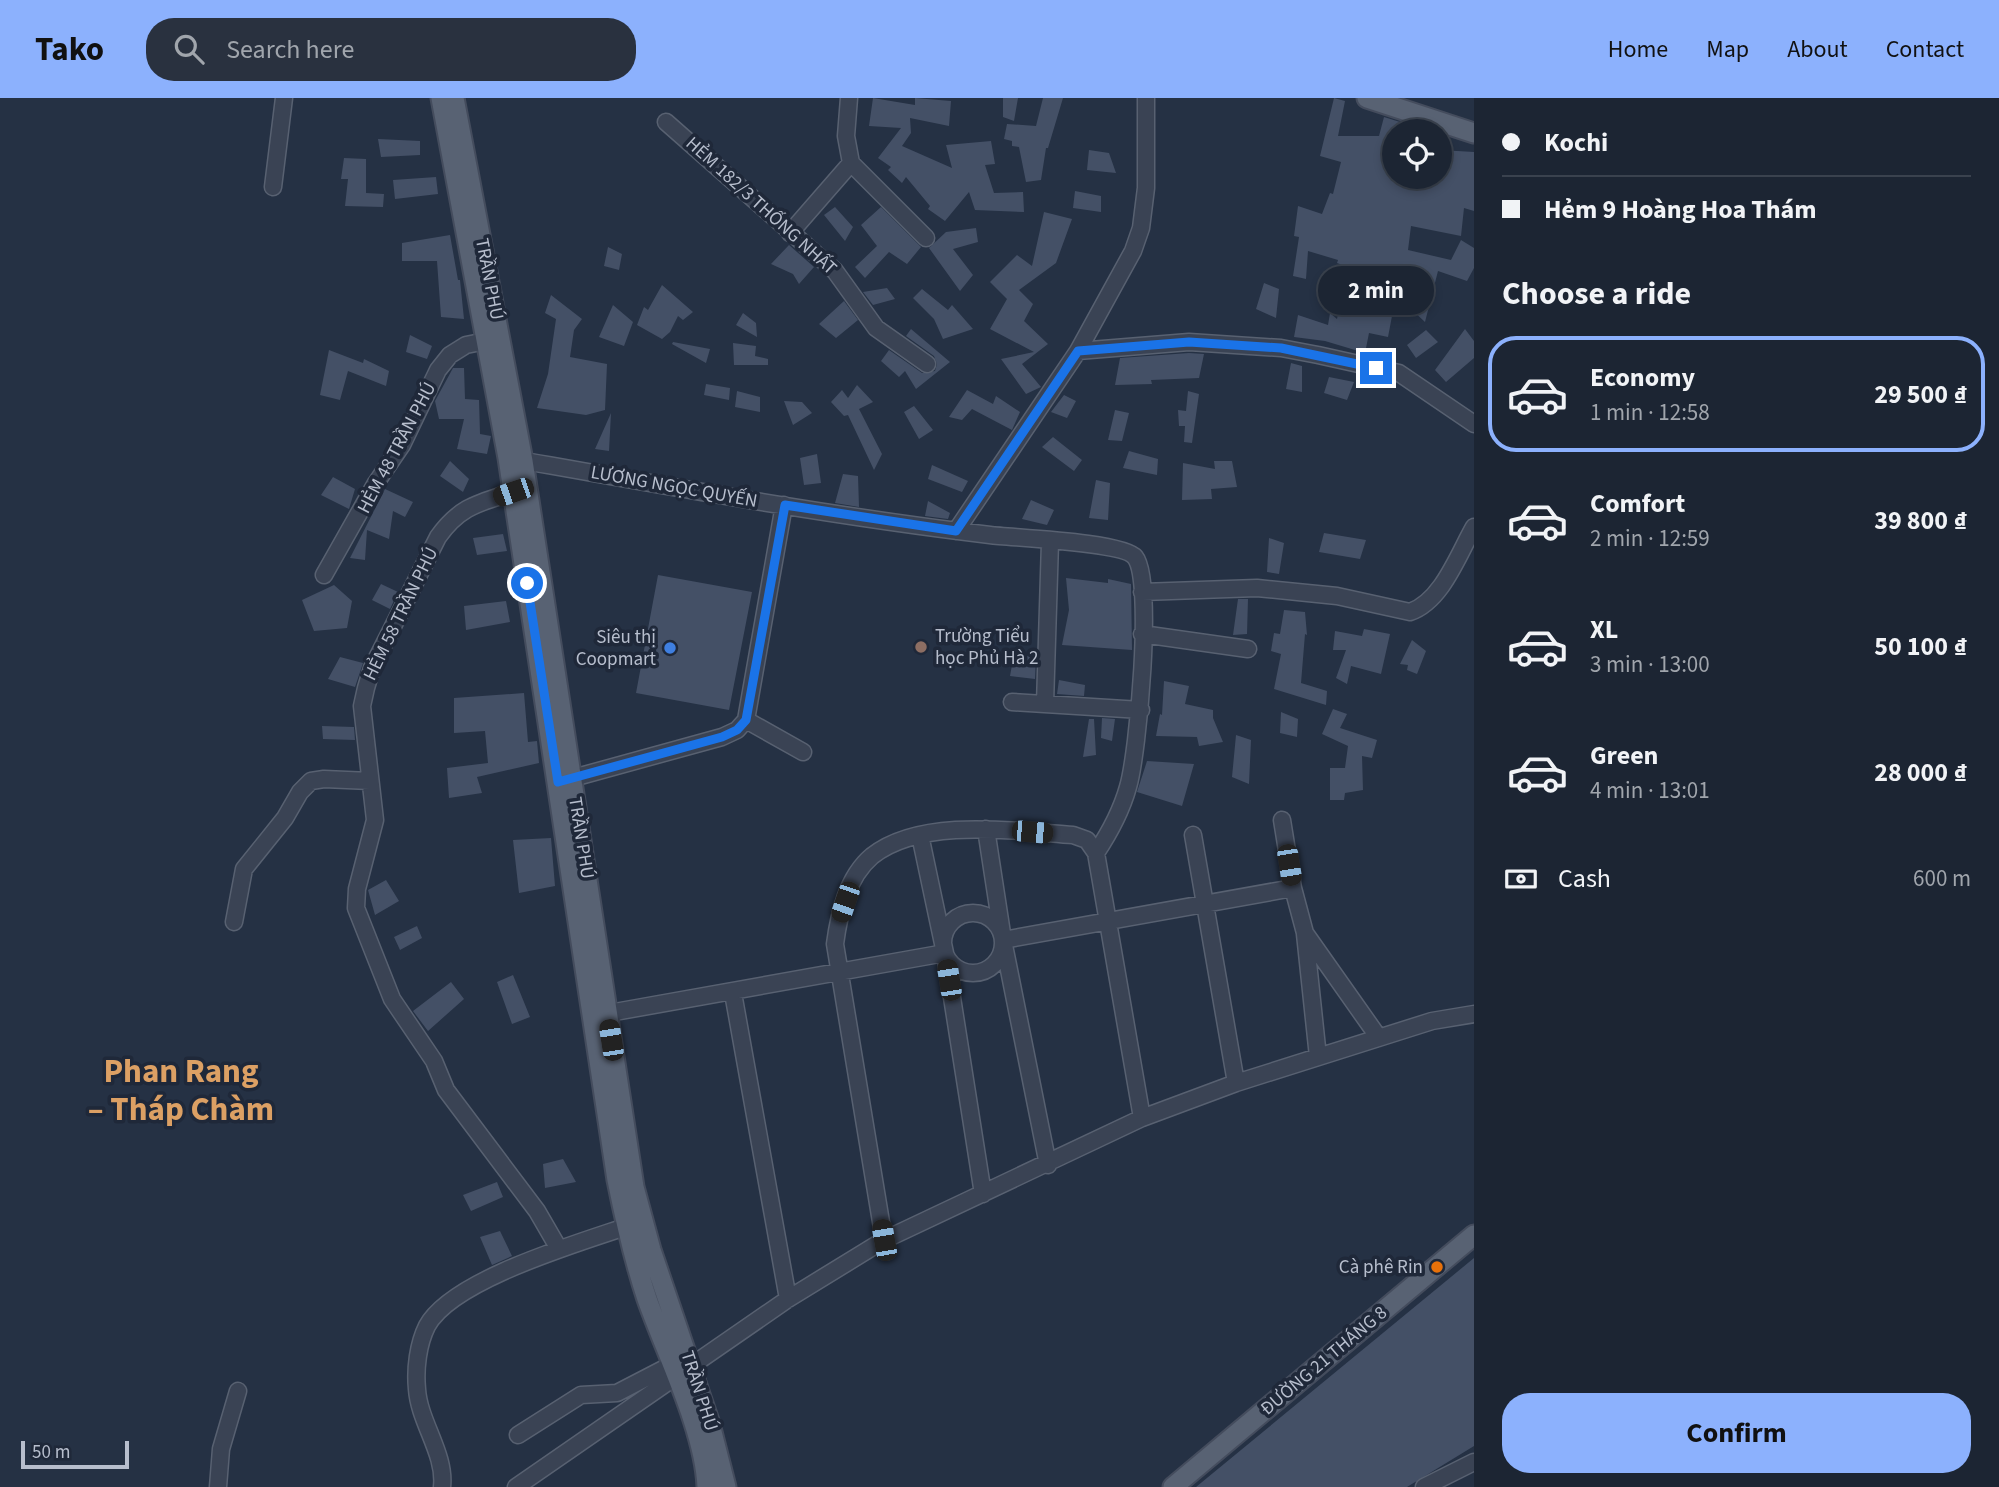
<!DOCTYPE html>
<meta charset="utf-8">
<style>
:root{--surface:#1c2533;--page:#29313f;--text:#f1f3f6;--muted:#a0a5ac;--line:#3a424e;--accent:#8cb1fd}
body{margin:0;font-family:"Source Sans 3",sans-serif;background:var(--page);color:var(--text);height:100vh;display:flex;flex-direction:column;font-size:26px;white-space:nowrap}
*{box-sizing:border-box;margin:0}
p{font-size:23px;color:var(--muted)}
.icon{flex:none;width:38px;height:38px;fill:none;stroke:currentColor;stroke-width:2;stroke-linecap:round;stroke-linejoin:round}
.map{position:relative;flex:1;overflow:hidden}
.drawer{display:flex;flex-direction:column;background:var(--surface);width:525px}
.drawer>*{flex:none}
.guide{display:grid;align-content:center;height:154px;padding:0 28px;background:var(--surface)}
.tools{position:absolute;left:1382px;top:21px;display:grid;gap:14px}
.tools a{display:grid;place-items:center;width:70px;height:70px;border-radius:50%;background:var(--surface);box-shadow:0 4px 10px #0003,0 0 0 2px var(--line);font-size:35px}
.scale{position:absolute;left:21px;bottom:18px;width:108px;box-sizing:border-box;padding-left:7px;border:4px solid #b7becd;border-top:0;font-size:19px;line-height:24px;white-space:nowrap;color:#b7becd;-webkit-text-stroke:5px #1f2839;paint-order:stroke}
.end{position:absolute;width:32px;height:32px;margin:-16px;border:9px solid #1a73e8;background:#fff;box-shadow:0 0 0 4px #fff}
.from{border-radius:50%}
.bubble{position:absolute;height:49px;border-radius:24px;background:var(--surface);box-shadow:0 4px 10px #0003,0 0 0 2px var(--line);font-size:23px;font-weight:700;line-height:49px;text-align:center}
.car{position:absolute;width:21px;height:42px;margin:-21px -10px;border-radius:9px;box-shadow:0 0 5px 2px #0007;background:linear-gradient(#222 24%,#8ab4d8 0 40%,#222 0 76%,#8ab4d8 0 86%,#222 0)}
.guide b{display:flex;align-items:center;gap:24px;height:66px;font-size:26px}
.guide b+b{border-top:2px solid var(--line)}
.guide i{width:18px;height:18px;background:var(--text)}
ul{padding:0;list-style:none}
li{display:flex;align-items:center;gap:21px;height:116px;margin:0 14px 10px;padding:0 14px;border:4px solid transparent;border-radius:28px}
li div{flex:1}
li b{display:block;font-size:26px}
li em{font-style:normal;font-weight:700}
li.active{border-color:var(--accent)}
li>.icon{width:63px;height:63px;stroke-width:1.5}
h2{padding:0 28px;font-size:32px;line-height:84px}
.pay{display:flex;align-items:center;gap:18px;height:77px;padding:0 28px;font-size:26px}
.pay p{margin-inline-start:auto}
.button{display:flex;gap:14px;margin-top:auto;padding:14px 28px}
.button a{flex:1;height:80px;border-radius:28px;background:var(--accent);color:#111;font-size:28px;font-weight:700;line-height:80px;text-align:center}
header{display:flex;align-items:center;gap:42px;box-sizing:border-box;height:98px;padding:0 35px;background:var(--accent);color:#111}
header strong{font-size:33px}
nav{display:flex;gap:38px;margin-inline-start:auto;font-size:24px}
.search{width:490px;height:63px;background:var(--page);display:flex;align-items:center;gap:18px;box-sizing:border-box;padding:0 24px;border-radius:28px;color:var(--muted);font-size:26px}
main{display:flex;flex:1;min-height:0}
.map>svg:first-child{display:block}
.building{fill:#445066}
.lines{fill:none;stroke-linecap:round;stroke-linejoin:round}
.minor-casing{stroke:#586171;stroke-width:19}
.major-casing{stroke:#444c5d;stroke-width:23}
.minor{stroke:#3a4354;stroke-width:16}
.major{stroke:#586273;stroke-width:19}
.route{stroke:#1a73e8;stroke-width:9}
.education-dot{fill:#8d6e63;stroke:#1f2839;stroke-width:2.5}
.shop-dot{fill:#3f7fe0;stroke:#1f2839;stroke-width:2.5}
.food-dot{fill:#e8710a;stroke:#1f2839;stroke-width:2.5}
.labels{text-anchor:middle;dominant-baseline:central;stroke-width:7;stroke-linejoin:round;paint-order:stroke}
.street-label{font-size:19px;fill:#b7becd;stroke:#1f2839}
.poi-label{font-size:19px;fill:#b7becd;stroke:#1f2839;text-anchor:end}
.town-label{font-size:33px;font-weight:bold;fill:#dca064;stroke:#1f2839}
</style>
<header>
<strong>Tako</strong>
<div class="search"><svg class="icon" aria-label="search" viewBox="0 0 24 24"><circle cx="10" cy="10" r="6"/><path d="M15 15l6 6"/></svg>Search here</div>
<nav><a>Home</a><a>Map</a><a>About</a><a>Contact</a></nav>
</header>
<main>
<div class="map">
<svg width="1474" height="1389" viewBox="0 0 1474 1389">
<rect width="100%" height="100%" fill="#253144"/>
<path class="building" d="M 873,0 L 915,7 L 915,0 L 951,3 L 949,28 L 910,20 L 911,35 L 902,48 L 952,70 L 946,47 L 991,43 L 995,66 L 985,67 L 994,95 L 1023,94 L 1024,114 L 975,112 L 969,94 L 945,123 L 928,111 L 930,108 L 906,79 L 902,85 L 888,72 L 891,69 L 878,60 L 901,30 L 869,28 Z
M 1003,0 L 1018,0 L 1014,23 L 1003,19 Z
M 1043,0 L 1063,0 L 1048,50 L 1046,50 L 1041,82 L 1026,84 L 1019,49 L 1012,48 L 1012,43 L 1004,41 L 1007,26 L 1036,28 Z
M 1334,0 L 1345,3 L 1338,38 L 1379,38 L 1384,19 L 1429,33 L 1395,33 L 1395,79 L 1440,79 L 1440,52 L 1474,54 L 1474,113 L 1464,110 L 1461,138 L 1411,128 L 1408,152 L 1451,162 L 1461,142 L 1474,150 L 1474,170 L 1467,183 L 1438,173 L 1425,224 L 1396,197 L 1388,239 L 1369,235 L 1365,255 L 1325,243 L 1294,239 L 1298,217 L 1328,227 L 1330,215 L 1337,221 L 1342,197 L 1353,171 L 1337,165 L 1338,162 L 1308,153 L 1306,181 L 1293,178 L 1299,139 L 1294,138 L 1298,108 L 1322,116 L 1330,95 L 1333,96 L 1341,64 L 1320,58 Z
M 378,41 L 420,43 L 420,57 L 381,59 Z
M 1089,52 L 1109,55 L 1116,75 L 1087,72 Z
M 344,60 L 366,61 L 366,95 L 384,96 L 383,109 L 345,108 L 348,81 L 341,81 Z
M 436,79 L 438,96 L 395,101 L 393,82 Z
M 1075,93 L 1101,98 L 1101,114 L 1073,110 Z
M 835,109 L 853,129 L 845,143 L 824,117 Z
M 881,109 L 921,149 L 907,166 L 889,154 L 865,180 L 855,169 L 877,148 L 861,127 Z
M 1044,114 L 1072,121 L 1056,165 L 1019,192 L 1033,206 L 1024,223 L 1048,246 L 1022,266 L 1041,289 L 1026,296 L 1001,261 L 1034,254 L 990,231 L 1007,201 L 990,184 L 1017,157 L 1032,168 Z
M 976,130 L 978,144 L 953,151 L 973,177 L 960,193 L 929,150 L 946,134 Z
M 450,137 L 458,182 L 460,182 L 464,221 L 441,219 L 437,163 L 402,163 L 402,145 Z
M 789,147 L 814,169 L 799,186 L 793,176 L 771,166 Z
M 608,149 L 622,156 L 619,172 L 604,168 Z
M 1264,185 L 1279,191 L 1276,220 L 1256,211 Z
M 662,187 L 693,214 L 683,222 L 678,218 L 670,234 L 662,241 L 637,227 L 644,209 L 648,212 Z
M 887,190 L 895,201 L 873,207 L 863,194 Z
M 922,191 L 948,212 L 952,207 L 973,231 L 943,241 L 934,221 L 913,200 Z
M 551,197 L 582,221 L 574,232 L 570,259 L 607,266 L 605,312 L 586,317 L 537,310 L 548,276 L 556,221 L 545,215 Z
M 844,203 L 858,222 L 836,240 L 819,226 Z
M 613,207 L 633,224 L 624,248 L 599,239 Z
M 743,215 L 756,225 L 757,239 L 736,227 Z
M 911,231 L 950,264 L 916,291 L 905,273 L 899,279 L 881,263 L 889,252 L 922,275 L 935,273 L 937,266 L 934,258 L 906,238 Z
M 1465,231 L 1474,243 L 1474,260 L 1446,284 L 1435,272 Z
M 1426,232 L 1438,244 L 1416,260 L 1407,247 Z
M 410,237 L 432,248 L 427,261 L 406,254 Z
M 673,244 L 710,251 L 706,265 L 672,246 Z
M 733,245 L 756,248 L 755,258 L 768,261 L 768,267 L 734,267 Z
M 329,252 L 363,265 L 364,261 L 389,273 L 386,288 L 348,273 L 340,302 L 320,297 Z
M 1189,255 L 1204,256 L 1199,280 L 1151,282 L 1152,286 L 1115,287 L 1120,260 Z
M 1291,265 L 1302,268 L 1302,294 L 1286,291 Z
M 453,270 L 464,270 L 465,301 L 479,302 L 480,336 L 491,338 L 487,356 L 457,351 L 464,321 L 439,321 L 435,303 Z
M 1329,279 L 1354,284 L 1347,302 L 1324,295 Z
M 706,286 L 730,290 L 729,302 L 704,297 Z
M 857,287 L 873,304 L 859,311 L 882,356 L 874,372 L 848,317 L 844,318 L 831,304 L 842,292 L 848,300 Z
M 967,292 L 993,306 L 996,298 L 1020,314 L 1012,332 L 972,311 L 962,322 L 949,319 Z
M 737,293 L 760,299 L 760,314 L 735,309 Z
M 1188,293 L 1199,296 L 1192,345 L 1184,344 L 1185,328 L 1179,328 L 1178,312 L 1186,313 Z
M 1064,297 L 1076,303 L 1067,320 L 1051,314 Z
M 784,303 L 802,304 L 812,315 L 793,327 Z
M 914,308 L 933,332 L 919,341 L 904,314 Z
M 1115,312 L 1129,315 L 1122,343 L 1108,342 Z
M 611,315 L 609,353 L 595,351 Z
M 1053,339 L 1082,362 L 1074,373 L 1042,349 Z
M 1129,353 L 1158,361 L 1157,377 L 1123,370 Z
M 817,356 L 821,385 L 804,387 L 800,360 Z
M 450,363 L 469,381 L 463,394 L 440,378 Z
M 1214,363 L 1232,363 L 1237,389 L 1211,391 L 1212,401 L 1182,402 L 1183,365 L 1215,371 Z
M 932,367 L 968,383 L 962,394 L 928,381 Z
M 843,376 L 858,378 L 859,409 L 835,405 Z
M 333,379 L 355,391 L 349,411 L 321,397 Z
M 1096,382 L 1110,385 L 1108,422 L 1089,420 Z
M 385,391 L 413,404 L 405,419 L 393,413 L 389,441 L 367,432 L 365,462 L 350,460 Z
M 1031,402 L 1054,412 L 1047,427 L 1022,421 Z
M 928,403 L 950,415 L 948,421 L 925,418 Z
M 1324,435 L 1366,442 L 1360,461 L 1319,454 Z
M 503,436 L 507,453 L 477,457 L 473,440 Z
M 1269,440 L 1284,445 L 1279,476 L 1267,474 Z
M 658,477 L 752,494 L 729,612 L 636,595 Z
M 1066,480 L 1108,485 L 1108,481 L 1131,486 L 1132,552 L 1062,547 L 1069,512 Z
M 381,486 L 398,494 L 390,511 L 372,502 Z
M 334,487 L 352,503 L 347,530 L 314,533 L 302,502 Z
M 1238,501 L 1248,501 L 1247,536 L 1233,537 Z
M 506,503 L 510,524 L 466,532 L 464,508 Z
M 1284,512 L 1305,514 L 1307,537 L 1305,536 L 1301,585 L 1327,593 L 1326,607 L 1274,591 L 1281,556 L 1271,553 L 1274,535 L 1280,536 Z
M 1364,531 L 1390,536 L 1381,576 L 1351,568 L 1347,586 L 1336,580 L 1346,552 L 1333,552 L 1335,533 L 1362,538 Z
M 1412,542 L 1426,553 L 1417,576 L 1407,572 L 1408,567 L 1400,566 Z
M 1014,556 L 1036,559 L 1035,581 L 1010,578 Z
M 340,559 L 363,565 L 355,589 L 328,581 Z
M 1059,582 L 1085,587 L 1084,598 L 1057,596 Z
M 1164,583 L 1189,588 L 1185,606 L 1213,612 L 1213,620 L 1223,644 L 1199,648 L 1197,639 L 1156,638 L 1160,616 L 1162,617 Z
M 524,595 L 528,644 L 537,643 L 539,665 L 477,679 L 482,695 L 449,700 L 447,670 L 488,665 L 485,633 L 454,635 L 454,600 Z
M 1333,611 L 1347,616 L 1340,630 L 1377,642 L 1372,660 L 1362,658 L 1363,692 L 1345,695 L 1344,702 L 1330,702 L 1330,670 L 1345,670 L 1348,648 L 1322,636 Z
M 1281,614 L 1298,621 L 1297,639 L 1280,635 Z
M 1102,620 L 1115,621 L 1112,643 L 1101,640 Z
M 1089,621 L 1094,621 L 1096,657 L 1083,659 Z
M 322,628 L 354,629 L 355,642 L 323,641 Z
M 1236,637 L 1251,642 L 1249,686 L 1232,679 Z
M 1147,663 L 1194,666 L 1182,708 L 1137,694 Z
M 551,740 L 555,788 L 519,795 L 513,742 Z
M 386,782 L 399,803 L 375,817 L 368,792 Z
M 417,828 L 422,840 L 400,852 L 394,839 Z
M 513,877 L 530,919 L 512,926 L 497,884 Z
M 451,884 L 464,901 L 428,933 L 413,913 Z
M 563,1061 L 576,1084 L 545,1090 L 543,1066 Z
M 497,1084 L 503,1099 L 471,1113 L 463,1097 Z
M 500,1133 L 512,1158 L 492,1167 L 480,1139 Z
M 1474,1160 L 1474,1348 L 1407,1389 L 1196,1389 Z"/>
<g class="lines">
<g class="minor-casing">
<path id="minor" d="M 849,0 L 846,38 L 851,65 L 926,140
M 666,24 L 835,173 L 876,230 L 927,266
M 273,89 L 284,0
M 790,135 L 851,65
M 1078,253 L 1189,244 L 1281,250 L 1318,257 L 1399,275 L 1474,326
M 514,361 C 672,389 831,418 990,437 C 1015,440 1123,444 1135,459 C 1154,482 1138,656 1128,689 C 1121,714 1110,734 1096,755
M 513,394 C 479,405 460,408 438,439 L 372,570 L 366,590 L 362,608 L 375,722 L 357,791 L 356,810 L 392,901 L 434,963 L 446,992 L 537,1113 L 559,1151
M 956,433 L 1078,253 L 1133,153 L 1141,130 L 1146,90 L 1146,0
M 324,477 L 376,385 L 402,347 L 438,272 L 450,257 L 466,247 L 486,243
M 1142,494 L 1257,490 L 1337,498 L 1410,514 C 1442,503 1458,457 1474,429
M 1142,536 L 1248,551
M 1012,604 L 1141,612
M 1045,606 L 1050,444
M 746,622 L 803,654
M 562,683 L 722,639 L 737,632 L 746,622 L 784,407
M 1282,722 L 1293,790 L 1305,835 L 1379,940
M 986,731 L 1003,842 L 1048,1067
M 920,737 L 945,855 L 983,1096
M 1193,737 L 1236,985
M943 845a30 30 0 1 1 60 0a30 30 0 1 1-60 0Z
M 234,824 L 244,771 L 285,720 L 300,694 L 311,683 L 324,681 L 370,683
M 1305,836 L 1318,959
M 1003,842 L 1293,790
M 733,895 L 788,1201
M 598,917 L 945,855
M 884,1142 L 835,846 C 839,816 847,779 872,758 C 921,719 1015,733 1073,737 L 1087,742 L 1096,755 L 1142,1020
M 518,1337 L 581,1297 L 617,1295 L 673,1266
M 218,1389 L 221,1351 L 238,1293
M 442,1389 C 446,1356 419,1324 417,1291 C 415,1271 418,1246 427,1228 C 453,1180 586,1143 637,1125
M 516,1389 L 788,1201 L 884,1142 L 1142,1020 L 1236,985 L 1432,923 L 1474,916
M 1424,1389 L 1474,1364"/>
</g>
<g class="major-casing">
<path id="major" d="M 441,0 L 508,360 L 617,1082 C 625,1122 634,1162 647,1201 C 666,1255 705,1333 707,1389
M 454,0 L 523,363 L 634,1089 L 651,1152 L 710,1326 L 726,1389
M 1367,0 L 1474,35
M 1173,1389 L 1474,1137"/>
</g>
<use href="#minor" class="minor"/>
<use href="#major" class="major"/>
</g>
<g class="lines">
<path class="route" d="M 527,485 L 558,684 L 722,639 L 737,632 L 746,622 L 785,407 L 956,433 L 1078,253 L 1189,244 L 1281,250 L 1376,270"/>
</g>
<circle class="education-dot" cx="921" cy="549" r="7"/>
<circle class="shop-dot" cx="670" cy="550" r="7"/>
<circle class="food-dot" cx="1437" cy="1169" r="7"/>
<g class="labels">
<g class="street-label">
<text transform="translate(761 108) rotate(42)">HẺM 182/3 THỐNG NHẤT</text>
<text transform="translate(489 181) rotate(79)">TRẦN PHÚ</text>
<text transform="translate(397 350) rotate(-62)">HẺM 48 TRẦN PHÚ</text>
<text transform="translate(674 389) rotate(10)">LƯƠNG NGỌC QUYẾN</text>
<text transform="translate(401 516) rotate(-64)">HẺM 58 TRẦN PHÚ</text>
<text transform="translate(581 740) rotate(81)">TRẦN PHÚ</text>
<text transform="translate(1324 1263) rotate(-40)">ĐƯỜNG 21 THÁNG 8</text>
<text transform="translate(699 1293) rotate(72)">TRẦN PHÚ</text>
</g>
<g class="poi-label">
<text x="935" y="538" text-anchor="start">Trường Tiểu<tspan x="935" dy="22">học Phủ Hà 2</tspan></text>
<text x="656" y="539">Siêu thị<tspan x="656" dy="22">Coopmart</tspan></text>
<text x="1423" y="1169">Cà phê Rin</text>
</g>
<g class="town-label">
<text x="181" y="973">Phan Rang<tspan x="181" dy="38">– Tháp Chàm</tspan></text>
</g>
</g>
</svg>
<div class="tools">
<a><svg class="icon" aria-label="locate" viewBox="0 0 24 24"><circle cx="12" cy="12" r="6"/><path d="M12 2v4M12 18v4M2 12h4M18 12h4"/></svg></a>
</div>
<div class="scale">50 m</div>
<i class="end from" style="left:527px;top:485px"></i>
<i class="end" style="left:1376px;top:270px"></i>
<div class="bubble" style="left:1318px;top:168px;width:116px">2 min</div>
<i class="car" style="left:513px;top:394px;rotate:251deg"></i>
<i class="car" style="left:1032px;top:734px;rotate:95deg"></i>
<i class="car" style="left:1289px;top:767px;rotate:171deg"></i>
<i class="car" style="left:845px;top:804px;rotate:199deg"></i>
<i class="car" style="left:949px;top:882px;rotate:351deg"></i>
<i class="car" style="left:611px;top:942px;rotate:351deg"></i>
<i class="car" style="left:884px;top:1142px;rotate:350deg"></i>
</div>
<section class="drawer">
<div class="guide">
<b><i class="from"></i>Kochi</b>
<b><i></i>Hẻm 9 Hoàng Hoa Thám</b>
</div>
<h2>Choose a ride</h2>
<ul>
<li class="active"><svg class="icon" aria-label="car" viewBox="0 0 24 24"><path d="M5 17H2v-5l4-1 3-4h7l3 4 3 1v5h-3M9 17h6M6 11h13"/><circle cx="7" cy="17" r="2"/><circle cx="17" cy="17" r="2"/></svg><div><b>Economy</b><p>1 min · 12:58</p></div><em>29 500 ₫</em></li>
<li><svg class="icon" aria-label="car" viewBox="0 0 24 24"><path d="M5 17H2v-5l4-1 3-4h7l3 4 3 1v5h-3M9 17h6M6 11h13"/><circle cx="7" cy="17" r="2"/><circle cx="17" cy="17" r="2"/></svg><div><b>Comfort</b><p>2 min · 12:59</p></div><em>39 800 ₫</em></li>
<li><svg class="icon" aria-label="car" viewBox="0 0 24 24"><path d="M5 17H2v-5l4-1 3-4h7l3 4 3 1v5h-3M9 17h6M6 11h13"/><circle cx="7" cy="17" r="2"/><circle cx="17" cy="17" r="2"/></svg><div><b>XL</b><p>3 min · 13:00</p></div><em>50 100 ₫</em></li>
<li><svg class="icon" aria-label="car" viewBox="0 0 24 24"><path d="M5 17H2v-5l4-1 3-4h7l3 4 3 1v5h-3M9 17h6M6 11h13"/><circle cx="7" cy="17" r="2"/><circle cx="17" cy="17" r="2"/></svg><div><b>Green</b><p>4 min · 13:01</p></div><em>28 000 ₫</em></li>
</ul>
<div class="pay"><svg class="icon" aria-label="cash" viewBox="0 0 24 24"><path d="M3 7h18v10H3z"/><circle cx="12" cy="12" r="2"/></svg>Cash<p>600 m</p></div>
<div class="button"><a>Confirm</a></div>
</section>
</main>
